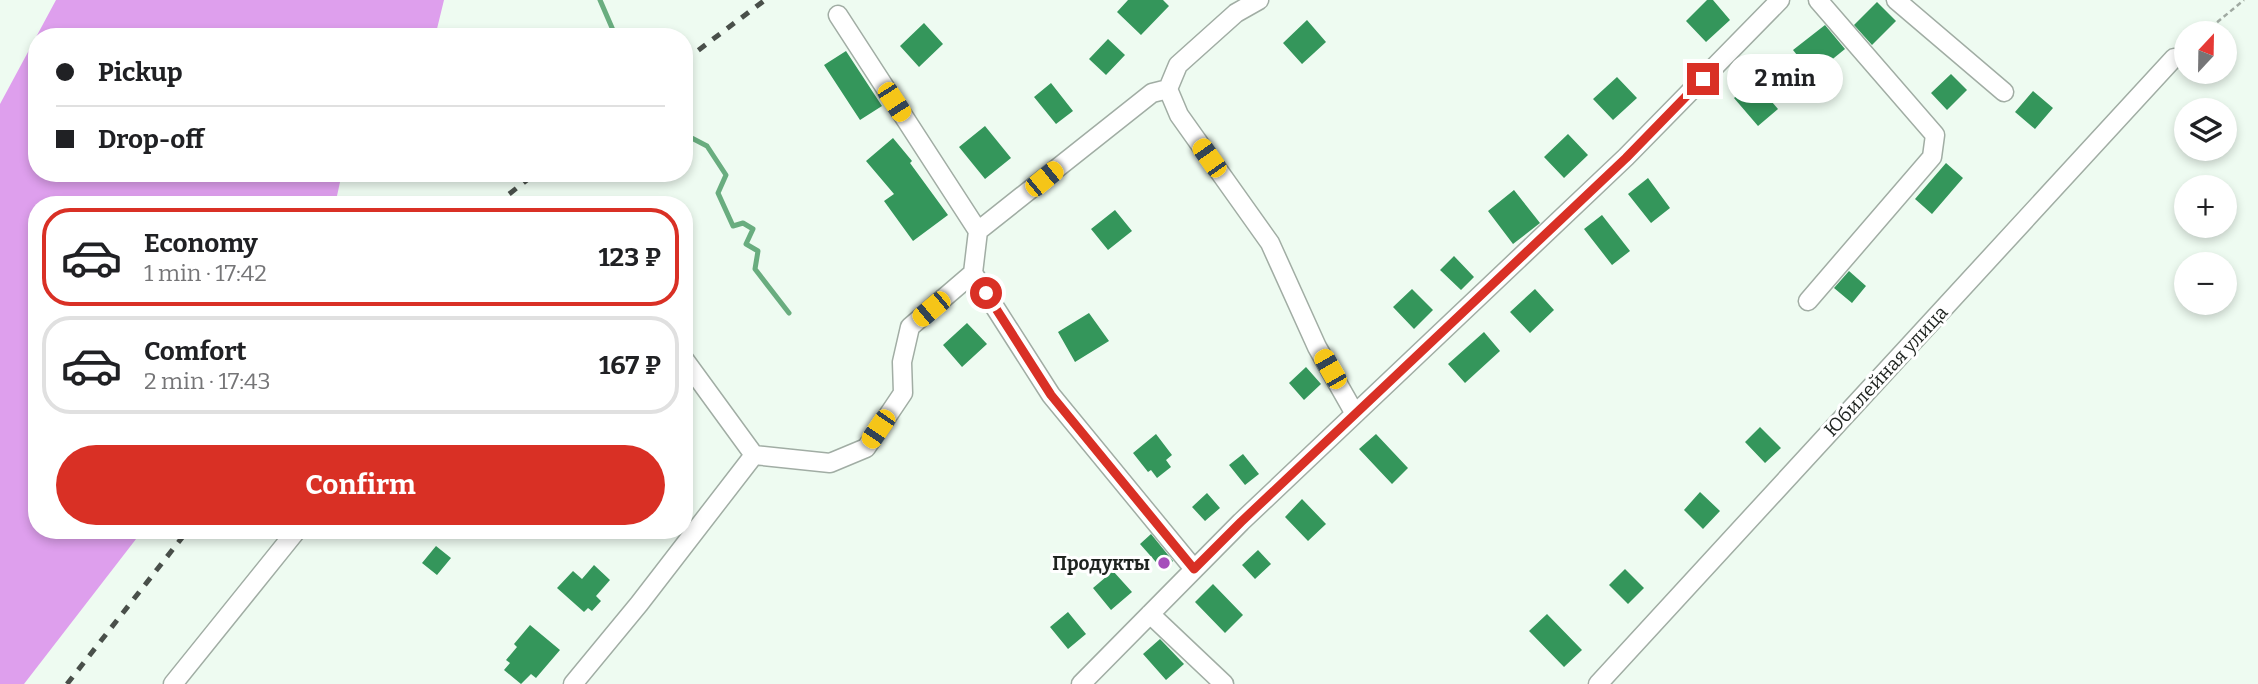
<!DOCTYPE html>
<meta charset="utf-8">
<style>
:root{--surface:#fff;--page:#f2f2f2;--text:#202124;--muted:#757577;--line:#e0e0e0;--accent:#d93025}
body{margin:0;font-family:Bitter,serif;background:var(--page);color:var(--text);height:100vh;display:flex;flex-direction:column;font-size:26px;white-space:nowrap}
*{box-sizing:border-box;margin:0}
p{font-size:23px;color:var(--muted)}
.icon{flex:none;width:38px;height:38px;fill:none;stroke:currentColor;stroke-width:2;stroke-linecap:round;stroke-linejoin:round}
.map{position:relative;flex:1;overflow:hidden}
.details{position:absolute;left:28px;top:196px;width:665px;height:343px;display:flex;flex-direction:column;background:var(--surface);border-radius:28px;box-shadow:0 4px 10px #0003}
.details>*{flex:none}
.hud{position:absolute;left:28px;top:28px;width:665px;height:154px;border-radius:28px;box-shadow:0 4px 10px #0003;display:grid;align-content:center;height:154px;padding:0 28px;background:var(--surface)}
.needle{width:46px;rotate:22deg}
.fabs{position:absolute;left:2174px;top:21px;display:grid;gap:14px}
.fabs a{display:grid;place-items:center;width:63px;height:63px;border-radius:50%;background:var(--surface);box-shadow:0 4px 10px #0003;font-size:35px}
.end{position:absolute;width:32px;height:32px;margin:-16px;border:9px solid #d93025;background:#fff;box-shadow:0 0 0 4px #fff}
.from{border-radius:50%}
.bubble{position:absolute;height:49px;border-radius:24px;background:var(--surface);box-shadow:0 4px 10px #0003;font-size:23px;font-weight:700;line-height:49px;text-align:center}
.car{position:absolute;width:21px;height:42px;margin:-21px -10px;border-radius:9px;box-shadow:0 0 5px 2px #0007;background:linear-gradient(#f5c518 24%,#345 0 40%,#f5c518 0 76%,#345 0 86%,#f5c518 0)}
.hud b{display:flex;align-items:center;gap:24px;height:66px;font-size:26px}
.hud b+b{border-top:2px solid var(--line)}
.hud i{width:18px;height:18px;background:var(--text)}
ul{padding:12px 0 0;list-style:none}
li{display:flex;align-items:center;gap:21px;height:98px;margin:0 14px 10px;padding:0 14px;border:4px solid var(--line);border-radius:28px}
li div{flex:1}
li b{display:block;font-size:26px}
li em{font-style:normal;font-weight:700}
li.selected{border-color:var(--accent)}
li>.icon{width:63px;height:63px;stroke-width:1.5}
.action{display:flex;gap:14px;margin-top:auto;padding:14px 28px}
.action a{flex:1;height:80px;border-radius:42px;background:var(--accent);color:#fff;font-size:28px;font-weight:700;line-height:80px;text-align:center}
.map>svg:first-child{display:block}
.forest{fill:#de9fed}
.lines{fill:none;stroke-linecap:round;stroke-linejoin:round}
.stream{stroke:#69ad7f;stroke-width:5}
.building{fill:#34965b}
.minor-casing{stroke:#a1ada4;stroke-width:21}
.path{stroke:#a0aaa2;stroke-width:2.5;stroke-dasharray:5 3.5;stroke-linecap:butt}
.minor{stroke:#fff;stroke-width:18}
.rail{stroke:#494f4a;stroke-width:5;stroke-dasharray:9 9;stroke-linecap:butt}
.route{stroke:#d93025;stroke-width:9}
.poi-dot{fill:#a64ebb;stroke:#fff;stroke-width:2.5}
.labels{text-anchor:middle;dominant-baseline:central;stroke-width:6;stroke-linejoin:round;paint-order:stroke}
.street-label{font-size:19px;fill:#1f2420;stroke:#fff}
.poi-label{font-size:19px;font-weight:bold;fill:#1f2420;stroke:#fff;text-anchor:end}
</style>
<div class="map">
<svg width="2258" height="684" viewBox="0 0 2258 684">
<rect width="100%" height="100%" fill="#eefbf1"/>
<path class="forest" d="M 56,0 L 444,0 L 435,37 L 37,37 L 37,173 L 342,173 L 335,205 L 37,205 L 37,530 L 143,530 L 24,684 L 0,684 L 0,104 Z"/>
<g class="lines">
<path class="stream" d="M 600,0 L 616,37
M 684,134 L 707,146 L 726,175 L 718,193 L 733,226 L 743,223 L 753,229 L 746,244 L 758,251 L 755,269 L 789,313"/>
</g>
<path class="building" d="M 1128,0 L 1163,0 L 1169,6 L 1141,35 L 1117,12 Z
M 1707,0 L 1713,0 L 1730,20 L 1706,42 L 1686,21 Z
M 1877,2 L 1896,21 L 1872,45 L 1854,25 Z
M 1307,20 L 1326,42 L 1302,64 L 1283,43 Z
M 924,23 L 943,44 L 919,67 L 900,46 Z
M 1825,25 L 1845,49 L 1813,75 L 1793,50 Z
M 1108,39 L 1125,55 L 1106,75 L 1089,59 Z
M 846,51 L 882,106 L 860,120 L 824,65 Z
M 1951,74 L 1967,90 L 1947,110 L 1931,93 Z
M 1617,77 L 1637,98 L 1613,120 L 1593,99 Z
M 1754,81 L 1778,109 L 1758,126 L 1734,98 Z
M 1051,83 L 1073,111 L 1056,124 L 1034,97 Z
M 2033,91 L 2053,108 L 2035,129 L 2015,112 Z
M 985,126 L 1011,158 L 985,179 L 959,147 Z
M 1568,134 L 1588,155 L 1564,178 L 1544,157 Z
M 893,138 L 912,161 L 910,163 L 948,215 L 913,241 L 884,201 L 894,194 L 866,161 Z
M 1946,163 L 1963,178 L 1932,214 L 1915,199 Z
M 1648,178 L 1670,208 L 1651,223 L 1628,194 Z
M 1514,190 L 1540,223 L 1513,244 L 1488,211 Z
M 1115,210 L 1132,231 L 1108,250 L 1091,229 Z
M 1602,215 L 1630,251 L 1612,265 L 1584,229 Z
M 1454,256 L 1474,277 L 1461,290 L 1440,270 Z
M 1849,271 L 1866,286 L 1852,303 L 1834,288 Z
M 1412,289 L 1433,310 L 1414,329 L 1393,307 Z
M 1535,289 L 1554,310 L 1530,333 L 1510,312 Z
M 1089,313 L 1109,341 L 1075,362 L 1058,332 Z
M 967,323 L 987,344 L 962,367 L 943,345 Z
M 1484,332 L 1500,351 L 1465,383 L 1448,364 Z
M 1306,367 L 1321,384 L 1304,400 L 1289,383 Z
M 1760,427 L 1781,448 L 1765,463 L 1745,442 Z
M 1156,434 L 1172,455 L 1166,460 L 1171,467 L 1157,478 L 1151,470 L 1148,472 L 1133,453 Z
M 1376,434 L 1408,468 L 1392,484 L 1359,449 Z
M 1243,454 L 1259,474 L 1245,485 L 1229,465 Z
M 1700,492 L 1720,511 L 1703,529 L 1684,510 Z
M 1207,493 L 1220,508 L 1205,521 L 1192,507 Z
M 1302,499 L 1326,524 L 1308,541 L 1285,517 Z
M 1151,534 L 1173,561 L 1163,570 L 1140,544 Z
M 436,546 L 451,558 L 437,575 L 422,563 Z
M 1258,550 L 1271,564 L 1255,579 L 1242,565 Z
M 594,565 L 610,580 L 596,596 L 601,601 L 592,611 L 588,608 L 584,612 L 557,588 L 573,571 L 582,579 Z
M 1625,569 L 1644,588 L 1628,604 L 1609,585 Z
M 1113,571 L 1132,592 L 1111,610 L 1093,588 Z
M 1213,584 L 1243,615 L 1225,633 L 1195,602 Z
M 1068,612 L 1086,634 L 1068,649 L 1050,627 Z
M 1547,614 L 1582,650 L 1564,667 L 1529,631 Z
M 530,625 L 560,650 L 536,678 L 531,674 L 521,684 L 504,670 L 510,663 L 506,660 L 517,647 L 514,644 Z
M 1160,639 L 1184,664 L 1166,680 L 1143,654 Z"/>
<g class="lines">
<g class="minor-casing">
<path id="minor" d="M 1259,0 L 1236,13 L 1178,65 L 1168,89 L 1179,115 L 1270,243 L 1317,347 L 1355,414
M 1896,0 L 2004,92
M 838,15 L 978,231 L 973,273 L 1051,395 L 1194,569
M 978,231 L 1152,93 L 1168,89
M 1808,301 L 1932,157 L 1935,135 L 1818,0
M 754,455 L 830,463 L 866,448 L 903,393 L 902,362 L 910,327 L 973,273
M 1150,614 L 1224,684
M 173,684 L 297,530
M 573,684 L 639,604 L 754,455 L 684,359
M 1081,684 L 1241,522 L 1626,157 L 1780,0
M 1598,684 L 2174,58"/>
</g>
<path class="path" d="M 2204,33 L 2244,0"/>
<use href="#minor" class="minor"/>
<path class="rail" d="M 684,61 L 765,0
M 495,205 L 536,173
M 67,684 L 188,530"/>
</g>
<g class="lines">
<path class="route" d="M 986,293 L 1051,395 L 1194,569 L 1241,522 L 1626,158 L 1703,79"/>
</g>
<circle class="poi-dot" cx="1164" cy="563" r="7"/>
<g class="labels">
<g class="street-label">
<text transform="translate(1886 371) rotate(-47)">Юбилейная улица</text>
</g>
<g class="poi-label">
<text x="1150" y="563">Продукты</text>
</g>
</g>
</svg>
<div class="fabs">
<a><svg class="needle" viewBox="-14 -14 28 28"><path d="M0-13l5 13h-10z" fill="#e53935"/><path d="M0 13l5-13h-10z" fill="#757577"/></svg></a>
<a><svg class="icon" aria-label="layers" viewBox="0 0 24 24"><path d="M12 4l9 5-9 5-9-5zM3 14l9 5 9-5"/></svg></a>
<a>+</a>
<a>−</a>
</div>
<i class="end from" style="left:986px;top:293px"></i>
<i class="end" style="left:1703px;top:79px"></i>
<div class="bubble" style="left:1727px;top:54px;width:116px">2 min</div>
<i class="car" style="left:894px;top:102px;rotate:147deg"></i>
<i class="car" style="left:1209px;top:158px;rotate:325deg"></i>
<i class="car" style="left:1044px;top:179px;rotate:51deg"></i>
<i class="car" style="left:931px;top:309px;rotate:230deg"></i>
<i class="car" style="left:1330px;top:369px;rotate:330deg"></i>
<i class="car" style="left:878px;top:429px;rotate:214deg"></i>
<div class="hud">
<b><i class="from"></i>Pickup</b>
<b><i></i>Drop-off</b>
</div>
<section class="details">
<ul>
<li class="selected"><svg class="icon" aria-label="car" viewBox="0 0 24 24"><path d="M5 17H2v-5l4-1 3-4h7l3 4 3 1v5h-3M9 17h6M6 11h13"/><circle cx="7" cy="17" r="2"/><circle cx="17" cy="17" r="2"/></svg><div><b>Economy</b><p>1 min · 17:42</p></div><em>123 ₽</em></li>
<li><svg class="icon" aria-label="car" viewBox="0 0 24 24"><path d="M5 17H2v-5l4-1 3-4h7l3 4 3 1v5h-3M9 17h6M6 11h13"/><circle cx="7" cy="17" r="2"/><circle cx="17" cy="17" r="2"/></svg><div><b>Comfort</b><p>2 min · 17:43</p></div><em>167 ₽</em></li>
</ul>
<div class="action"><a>Confirm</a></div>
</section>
</div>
